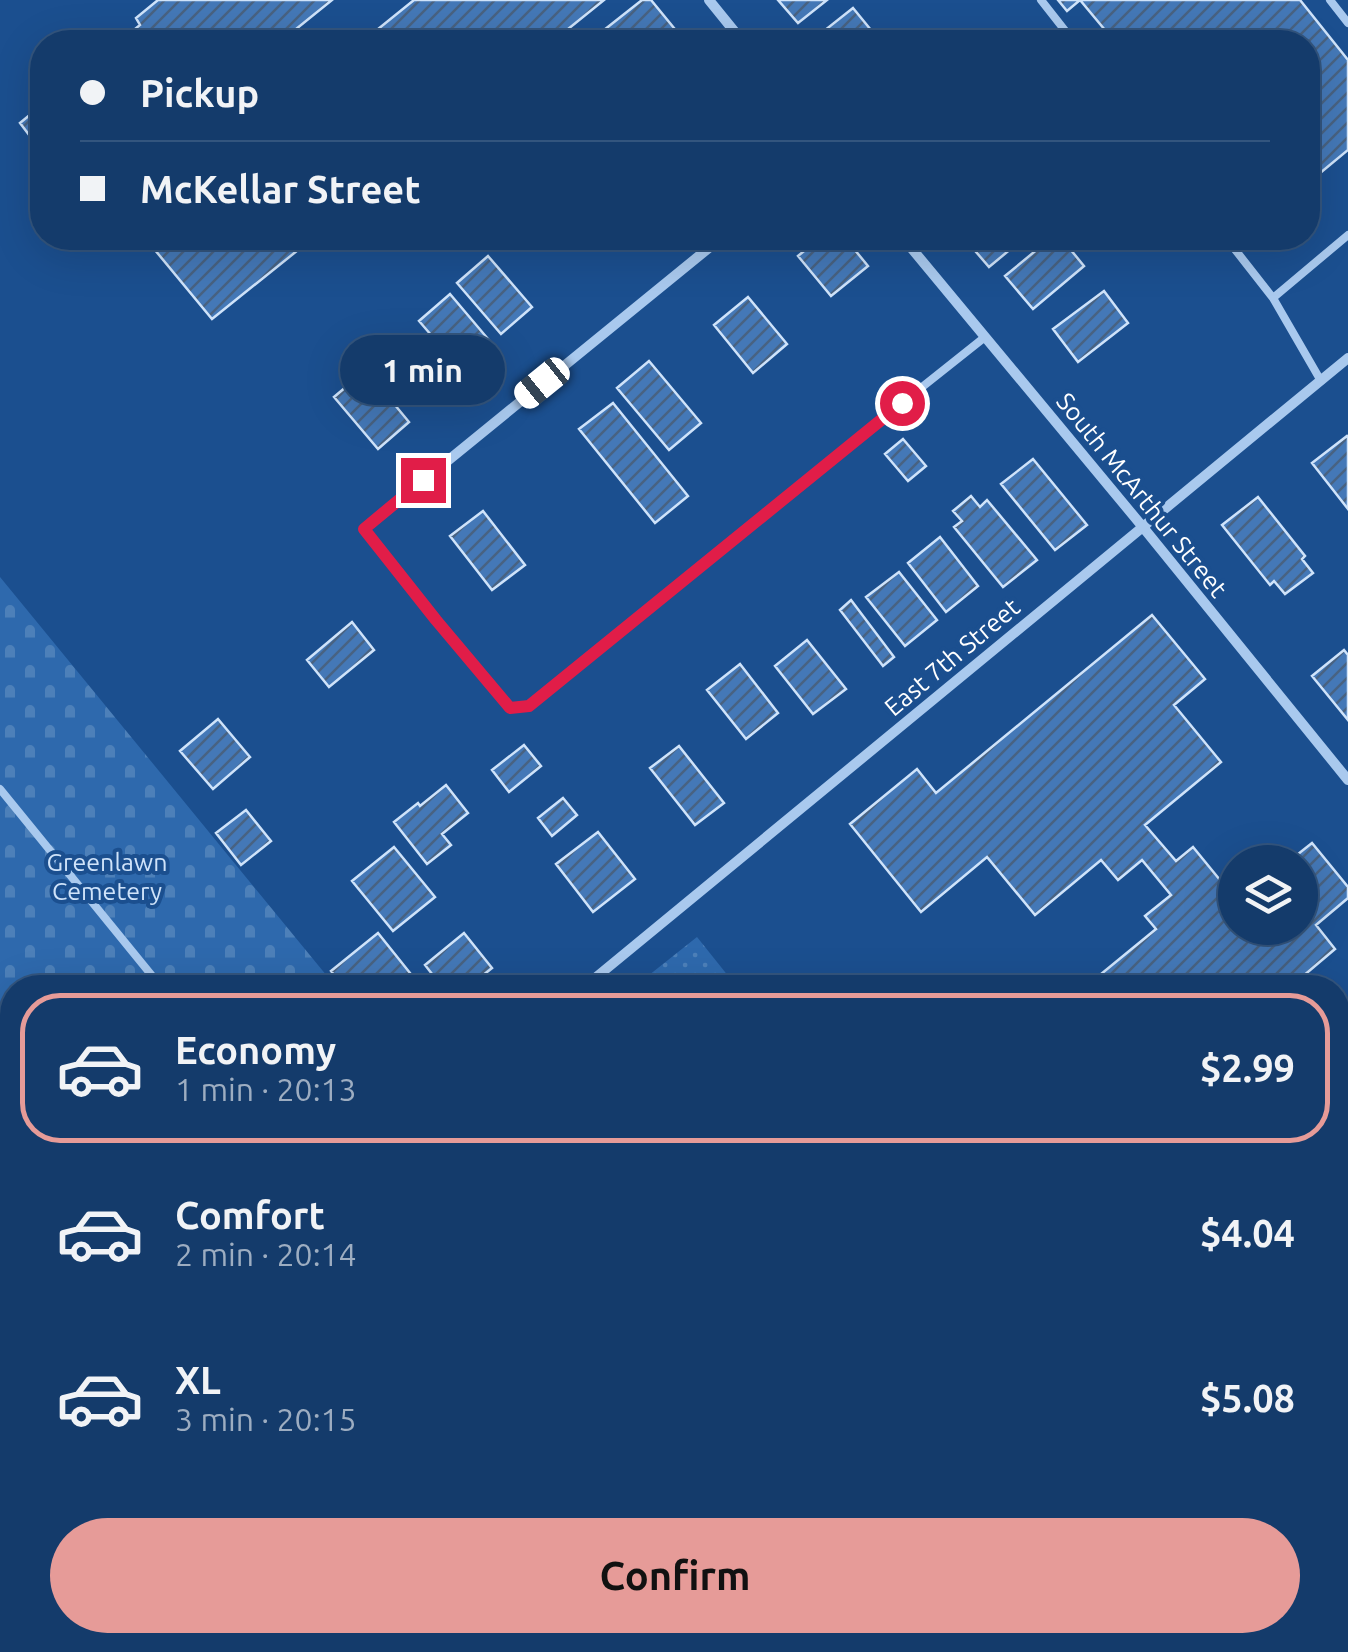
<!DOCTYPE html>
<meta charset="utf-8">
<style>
:root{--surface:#143b6b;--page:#1d4271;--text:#f1f3f6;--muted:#9dadc1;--line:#33557e;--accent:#e69b98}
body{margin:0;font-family:Ubuntu,sans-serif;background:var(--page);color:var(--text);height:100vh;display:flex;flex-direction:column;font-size:38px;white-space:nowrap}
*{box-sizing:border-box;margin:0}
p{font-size:32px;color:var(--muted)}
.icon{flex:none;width:55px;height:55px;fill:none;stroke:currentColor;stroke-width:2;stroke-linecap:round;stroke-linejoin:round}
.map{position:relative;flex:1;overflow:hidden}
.details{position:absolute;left:0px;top:975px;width:1350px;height:678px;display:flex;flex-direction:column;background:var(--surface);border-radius:40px 40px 0 0;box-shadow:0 10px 40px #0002,0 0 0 2px var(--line)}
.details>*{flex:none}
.top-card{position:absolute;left:30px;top:30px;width:1290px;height:220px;border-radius:40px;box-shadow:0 10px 40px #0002,0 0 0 2px var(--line);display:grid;align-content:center;height:220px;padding:0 50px;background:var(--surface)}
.fabs{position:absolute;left:1218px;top:845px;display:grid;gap:20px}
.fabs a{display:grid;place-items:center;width:100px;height:100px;border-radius:50%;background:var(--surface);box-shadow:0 10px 40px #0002,0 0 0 2px var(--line);font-size:50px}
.end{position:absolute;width:45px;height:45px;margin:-22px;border:12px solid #e11d48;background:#fff;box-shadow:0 0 0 5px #fff}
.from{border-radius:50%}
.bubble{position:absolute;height:70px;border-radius:35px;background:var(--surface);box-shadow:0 10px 40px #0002,0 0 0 2px var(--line);font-size:32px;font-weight:700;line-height:70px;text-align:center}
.car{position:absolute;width:30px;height:60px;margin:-30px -15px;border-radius:12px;box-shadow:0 0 8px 2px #0007;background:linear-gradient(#fff 24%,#345 0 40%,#fff 0 76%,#345 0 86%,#fff 0)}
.top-card b{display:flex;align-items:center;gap:35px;height:95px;font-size:38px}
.top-card b+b{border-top:2px solid var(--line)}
.top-card i{width:25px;height:25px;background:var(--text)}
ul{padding:18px 0 0;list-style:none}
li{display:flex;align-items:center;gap:30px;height:150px;margin:0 20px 15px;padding:0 30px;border:5px solid transparent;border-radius:40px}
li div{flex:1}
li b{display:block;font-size:38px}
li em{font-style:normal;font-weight:700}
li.active{border-color:var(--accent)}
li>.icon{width:90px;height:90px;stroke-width:1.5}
.cta{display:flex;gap:20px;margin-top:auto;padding:20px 50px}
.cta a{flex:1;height:115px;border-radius:60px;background:var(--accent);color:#111;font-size:40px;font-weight:700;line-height:115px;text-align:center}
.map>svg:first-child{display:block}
.grass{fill:url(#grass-dots)}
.cemetery{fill:url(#cemetery-stones)}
.building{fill:url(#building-hatch);stroke:#cfe3fa;stroke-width:2.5}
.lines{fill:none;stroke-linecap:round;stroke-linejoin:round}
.lane{stroke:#a9c9ee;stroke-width:8}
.street{stroke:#a9c9ee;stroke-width:10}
.route{stroke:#e11d48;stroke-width:12}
.labels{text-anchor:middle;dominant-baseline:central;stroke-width:8;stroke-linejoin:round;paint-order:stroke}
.street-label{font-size:25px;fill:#fff;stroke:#1b4f8f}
.park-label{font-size:25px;fill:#cfe3fa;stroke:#1b4f8f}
</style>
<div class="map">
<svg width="1348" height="1652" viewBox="0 0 1348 1652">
<defs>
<pattern id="grass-dots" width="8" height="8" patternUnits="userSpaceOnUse" patternTransform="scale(2.5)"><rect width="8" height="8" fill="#2e69ad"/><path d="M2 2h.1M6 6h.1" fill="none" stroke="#4d80b9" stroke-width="1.8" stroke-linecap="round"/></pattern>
<pattern id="cemetery-stones" width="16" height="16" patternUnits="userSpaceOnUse" patternTransform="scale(2.5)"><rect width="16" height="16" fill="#2e69ad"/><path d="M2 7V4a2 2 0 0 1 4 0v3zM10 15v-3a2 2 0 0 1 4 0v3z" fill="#4d80b9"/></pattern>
<pattern id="building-hatch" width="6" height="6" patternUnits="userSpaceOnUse" patternTransform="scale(2.5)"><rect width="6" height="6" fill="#4478b7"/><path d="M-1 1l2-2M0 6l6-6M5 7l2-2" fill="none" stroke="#486282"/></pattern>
</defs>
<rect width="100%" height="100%" fill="#1b4f8f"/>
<path class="grass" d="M 697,937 L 737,987 L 634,987 Z
M 641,1640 L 1263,1640 L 1273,1652 L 643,1652 Z"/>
<path class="cemetery" d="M 0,577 L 336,987 L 12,988 L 12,1391 L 0,1401 Z"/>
<path class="building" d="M 158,0 L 332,0 L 280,42 L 119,42 L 140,25 L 136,18 Z
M 414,0 L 604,0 L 552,42 L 362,42 Z
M 642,0 L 651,0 L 674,28 L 656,42 L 606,42 L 599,34 Z
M 778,0 L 827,0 L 798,23 Z
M 1058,0 L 1300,0 L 1348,60 L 1348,150 L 1308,183 L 1308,42 L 1115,42 L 1080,0 L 1067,11 Z
M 853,8 L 880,41 L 819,42 L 815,38 Z
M 42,105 L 42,152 L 20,123 Z
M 145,238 L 313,238 L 212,319 Z
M 820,238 L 845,238 L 868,266 L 831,296 L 798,256 Z
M 964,238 L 1024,238 L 989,267 Z
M 1051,238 L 1061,238 L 1084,266 L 1033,309 L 1005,276 Z
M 488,256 L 532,307 L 501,334 L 457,283 Z
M 1104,291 L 1128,323 L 1078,362 L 1053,329 Z
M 450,294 L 494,346 L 463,372 L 419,321 Z
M 748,297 L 787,344 L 753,373 L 714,325 Z
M 649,361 L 701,423 L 669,450 L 617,388 Z
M 366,370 L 409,422 L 378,449 L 334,397 Z
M 613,403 L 688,496 L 655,523 L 579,429 Z
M 1347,436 L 1348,437 L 1348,509 L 1312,463 Z
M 903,439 L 926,466 L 908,481 L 885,454 Z
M 1033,459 L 1087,525 L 1055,550 L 1001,484 Z
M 971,496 L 980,507 L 987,500 L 1037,560 L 1003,587 L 954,527 L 962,521 L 953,511 Z
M 1258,497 L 1305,556 L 1302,559 L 1313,573 L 1285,594 L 1274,581 L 1270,585 L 1222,525 Z
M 483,511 L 525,565 L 492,590 L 450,536 Z
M 940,537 L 978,586 L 946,612 L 908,563 Z
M 899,572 L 937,620 L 905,646 L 866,597 Z
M 851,600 L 894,657 L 883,666 L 840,610 Z
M 1152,615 L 1205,679 L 1174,705 L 1221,762 L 1145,825 L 1176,861 L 1193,847 L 1220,880 L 1235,867 L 1235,928 L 1300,928 L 1300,862 L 1288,862 L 1312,843 L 1348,887 L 1348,898 L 1316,925 L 1335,949 L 1289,988 L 1084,988 L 1156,929 L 1145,916 L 1171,895 L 1142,860 L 1118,880 L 1101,860 L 1035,915 L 987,857 L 921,912 L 850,824 L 917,769 L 936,793 Z
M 352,622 L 374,650 L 329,687 L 307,660 Z
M 807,640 L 846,689 L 813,714 L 775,666 Z
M 1344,650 L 1348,655 L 1348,720 L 1312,676 Z
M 740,664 L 778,713 L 746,739 L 707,690 Z
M 218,719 L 250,757 L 213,789 L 180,751 Z
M 524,745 L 541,766 L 509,792 L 492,770 Z
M 679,746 L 724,803 L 695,825 L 650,768 Z
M 446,785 L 468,813 L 442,834 L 451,845 L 427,864 L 394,822 L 418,803 L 420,806 Z
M 563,798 L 577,815 L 552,836 L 538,818 Z
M 246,810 L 271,841 L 241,865 L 216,833 Z
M 598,832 L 635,879 L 593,912 L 556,864 Z
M 394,847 L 435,897 L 393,931 L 352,881 Z
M 1254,852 L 1263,862 L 1241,862 Z
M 378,933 L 422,988 L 344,988 L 331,971 Z
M 464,933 L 492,968 L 467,988 L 443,988 L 425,965 Z
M 1348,1052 L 1348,1106 L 1338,1094 L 1338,1061 Z
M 1338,1106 L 1348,1118 L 1348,1235 L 1338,1222 Z
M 180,1640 L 496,1640 L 501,1652 L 179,1652 Z"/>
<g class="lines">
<path class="lane" d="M 1041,0 L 1074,42
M 1330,0 L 1348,23
M 1226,238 L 1273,298 L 1321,381
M 1273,298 L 1348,235
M 364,529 L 436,620 L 510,708 L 529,706 L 819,469 L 985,337
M 0,789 L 162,988
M 556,1640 L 558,1652
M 125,1652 L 126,1640"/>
<path class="street" d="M 709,0 L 743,42
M 903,238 L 1142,526 L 1348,780
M 364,529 L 721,238
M 583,988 L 1348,358
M 0,1460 L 12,1450"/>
</g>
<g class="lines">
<path class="route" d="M 423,480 L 364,529 L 436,620 L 510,708 L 529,706 L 902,403"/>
</g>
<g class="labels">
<g class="street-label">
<text transform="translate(1142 495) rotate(51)">South McArthur Street</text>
<text transform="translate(952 657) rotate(-40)">East 7th Street</text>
</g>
<g class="park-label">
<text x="107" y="862">Greenlawn<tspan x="107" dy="29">Cemetery</tspan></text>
</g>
</g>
</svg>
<div class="fabs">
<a><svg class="icon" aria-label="layers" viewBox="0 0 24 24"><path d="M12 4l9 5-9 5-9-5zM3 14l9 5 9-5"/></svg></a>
</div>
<i class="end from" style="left:902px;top:403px"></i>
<i class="end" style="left:423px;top:480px"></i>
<div class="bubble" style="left:340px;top:335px;width:165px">1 min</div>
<i class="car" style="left:542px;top:383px;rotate:231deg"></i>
<div class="top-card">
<b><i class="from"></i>Pickup</b>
<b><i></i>McKellar Street</b>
</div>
<section class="details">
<ul>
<li class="active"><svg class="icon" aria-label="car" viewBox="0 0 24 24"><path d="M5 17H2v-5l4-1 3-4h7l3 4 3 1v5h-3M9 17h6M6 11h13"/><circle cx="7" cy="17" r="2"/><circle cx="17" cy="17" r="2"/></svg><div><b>Economy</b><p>1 min · 20:13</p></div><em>$2.99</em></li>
<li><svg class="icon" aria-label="car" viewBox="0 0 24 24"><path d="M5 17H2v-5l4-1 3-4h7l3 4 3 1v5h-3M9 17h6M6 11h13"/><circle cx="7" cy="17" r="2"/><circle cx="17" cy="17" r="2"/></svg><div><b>Comfort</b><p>2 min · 20:14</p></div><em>$4.04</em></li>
<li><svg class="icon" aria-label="car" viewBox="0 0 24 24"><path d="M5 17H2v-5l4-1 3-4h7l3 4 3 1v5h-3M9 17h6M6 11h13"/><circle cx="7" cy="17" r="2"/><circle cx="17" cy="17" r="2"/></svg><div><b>XL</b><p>3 min · 20:15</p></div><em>$5.08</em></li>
</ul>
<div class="cta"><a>Confirm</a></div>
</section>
</div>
